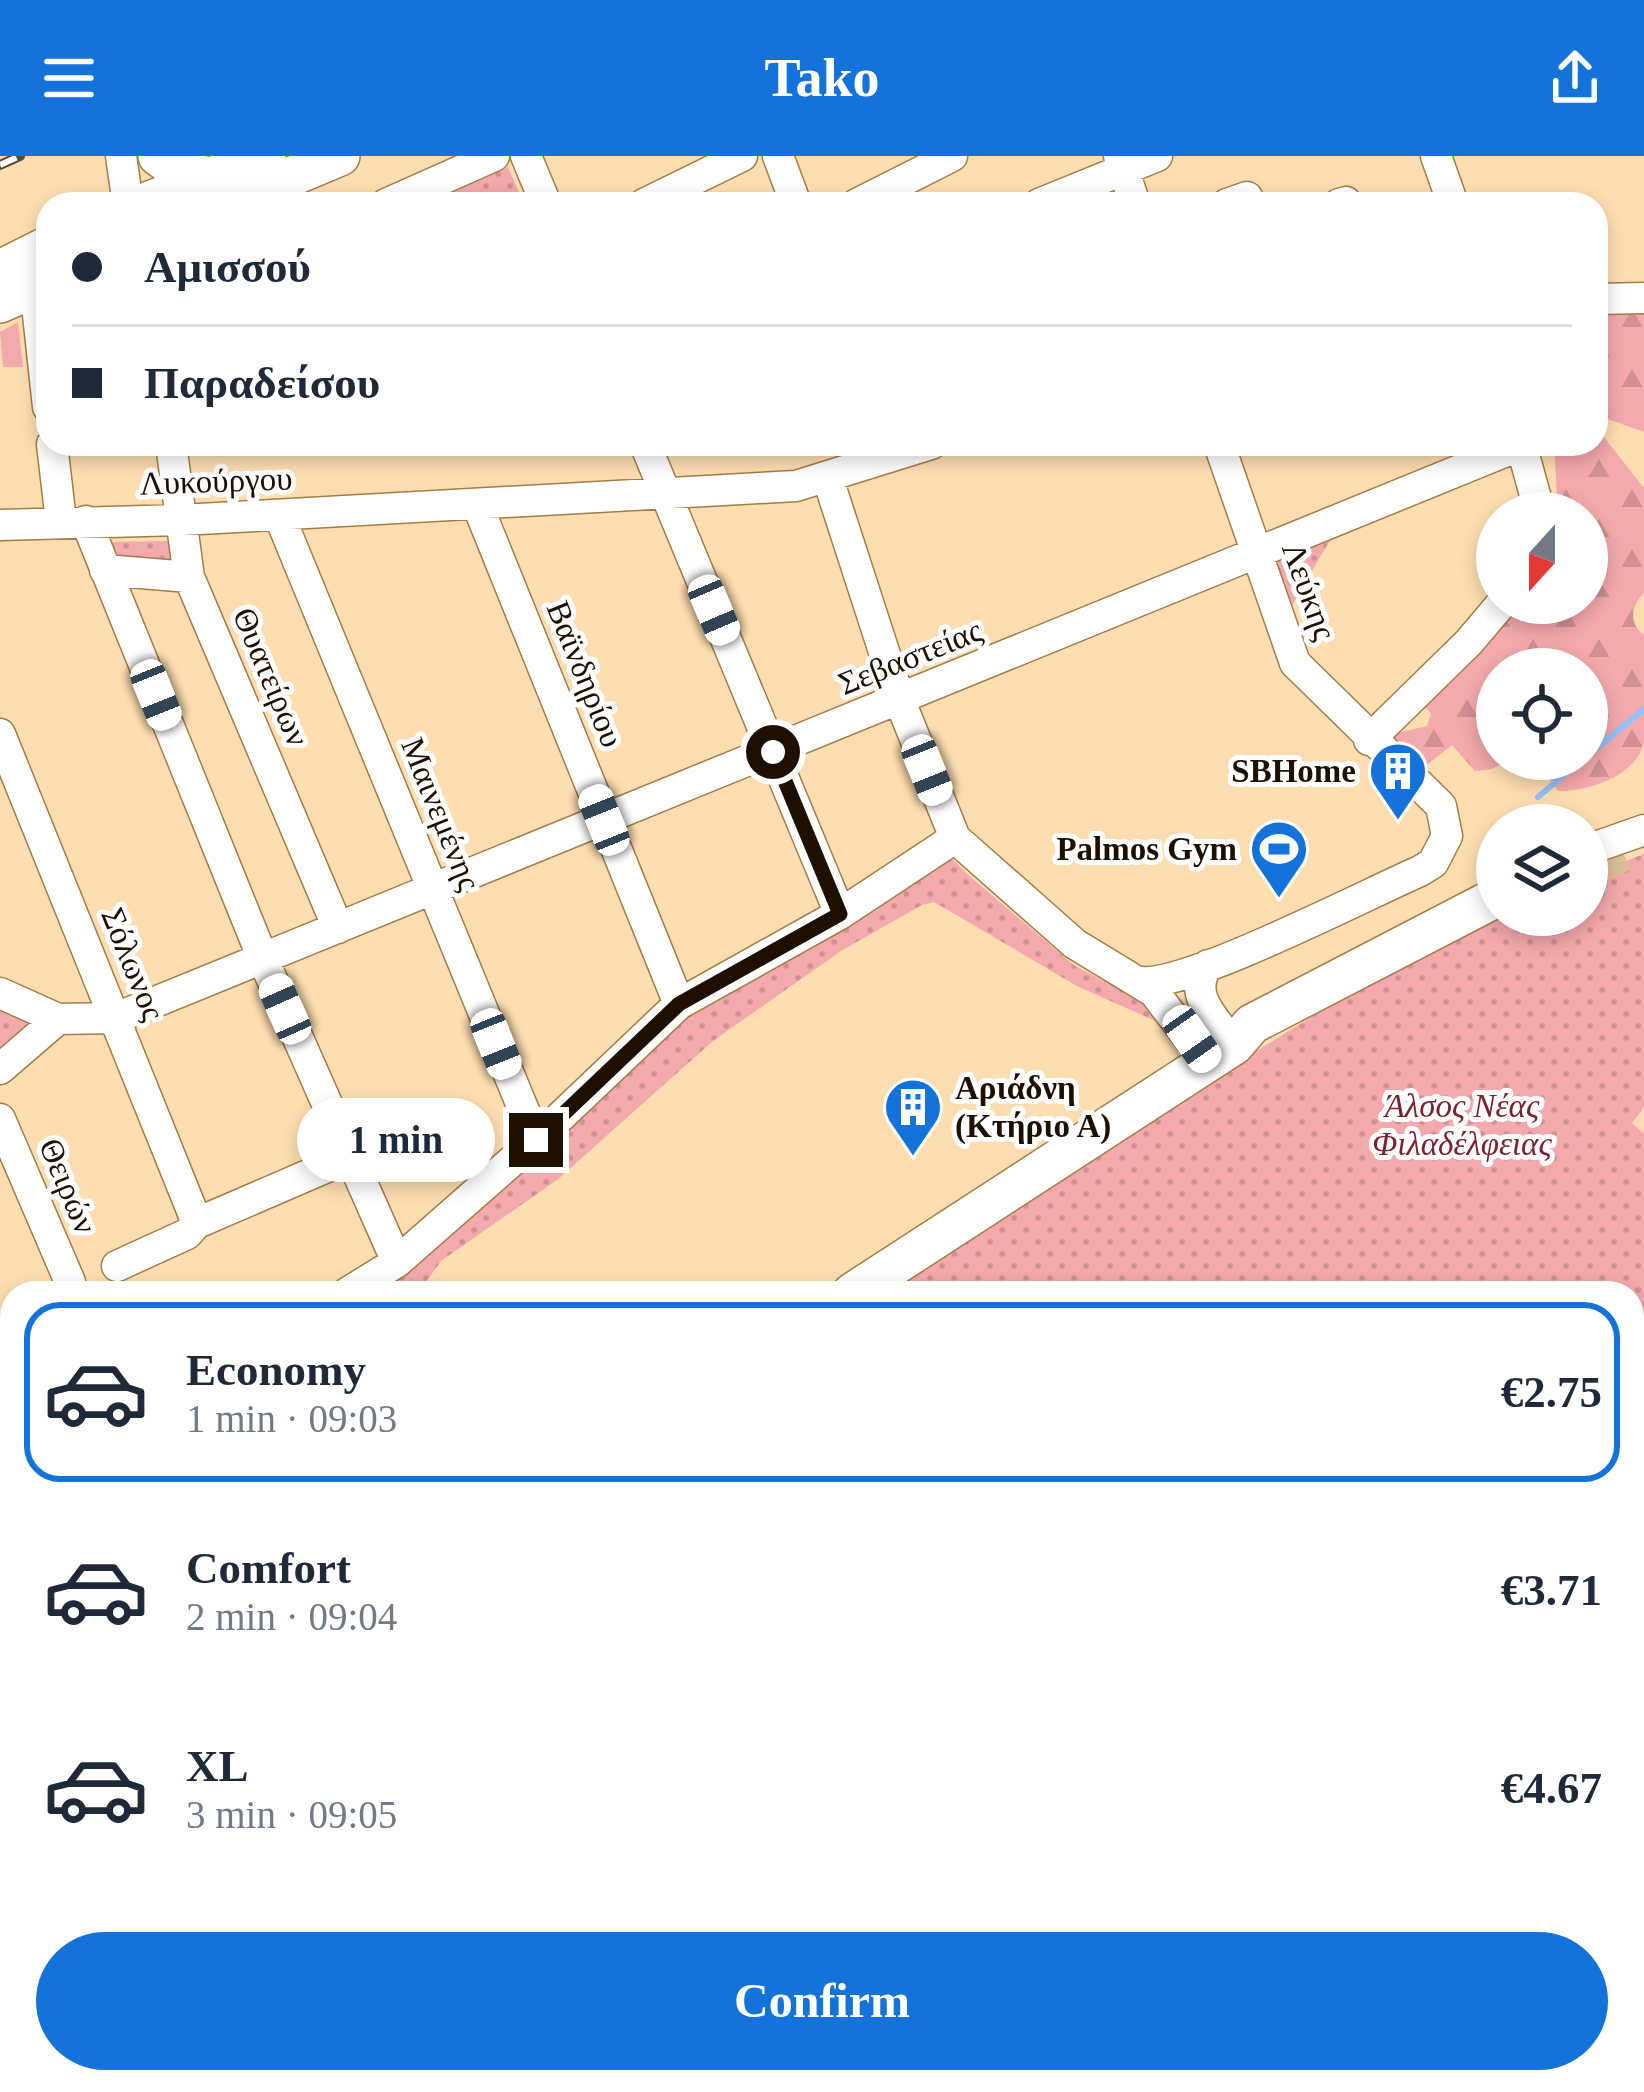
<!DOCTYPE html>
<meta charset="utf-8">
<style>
:root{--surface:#fff;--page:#f2f2f3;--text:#1f2937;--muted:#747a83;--line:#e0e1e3;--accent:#1472db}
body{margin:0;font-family:Georgia,serif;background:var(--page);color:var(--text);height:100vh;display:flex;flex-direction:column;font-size:45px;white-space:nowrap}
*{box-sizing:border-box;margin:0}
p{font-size:39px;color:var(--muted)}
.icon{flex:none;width:66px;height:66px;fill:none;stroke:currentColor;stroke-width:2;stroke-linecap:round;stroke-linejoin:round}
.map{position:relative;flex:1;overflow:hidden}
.drawer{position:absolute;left:0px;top:1125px;width:1644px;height:813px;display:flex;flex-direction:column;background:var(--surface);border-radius:36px 36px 0 0;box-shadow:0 6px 18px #0003}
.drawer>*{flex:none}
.top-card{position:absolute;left:36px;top:36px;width:1572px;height:264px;border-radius:36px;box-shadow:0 6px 18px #0003;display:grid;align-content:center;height:264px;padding:0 36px;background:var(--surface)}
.needle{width:78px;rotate:201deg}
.tools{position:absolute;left:1476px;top:336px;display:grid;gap:24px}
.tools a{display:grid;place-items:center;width:132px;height:132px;border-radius:50%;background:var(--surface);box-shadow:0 6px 18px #0003;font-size:60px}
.end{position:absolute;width:54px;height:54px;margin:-27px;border:15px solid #1e1000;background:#fff;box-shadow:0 0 0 6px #fff}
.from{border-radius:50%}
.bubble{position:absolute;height:84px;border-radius:42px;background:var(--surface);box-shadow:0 6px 18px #0003;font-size:39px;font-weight:700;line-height:84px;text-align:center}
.car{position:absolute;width:36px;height:72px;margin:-36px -18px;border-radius:15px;box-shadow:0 0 9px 3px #0007;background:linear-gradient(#fff 24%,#345 0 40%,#fff 0 76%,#345 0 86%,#fff 0)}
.top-card b{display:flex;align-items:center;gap:42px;height:114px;font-size:45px}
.top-card b+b{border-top:3px solid var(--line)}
.top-card i{width:30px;height:30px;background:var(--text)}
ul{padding:21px 0 0;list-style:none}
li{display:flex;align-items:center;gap:36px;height:180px;margin:0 24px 18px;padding:0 12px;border:6px solid transparent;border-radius:36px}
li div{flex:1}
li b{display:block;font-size:45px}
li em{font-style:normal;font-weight:700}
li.active{border-color:var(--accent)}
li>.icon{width:108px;height:108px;stroke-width:1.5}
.cta{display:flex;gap:24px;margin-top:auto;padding:24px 36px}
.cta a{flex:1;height:138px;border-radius:72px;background:var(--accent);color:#fff;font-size:48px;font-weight:700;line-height:138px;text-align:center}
header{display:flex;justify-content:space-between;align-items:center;height:156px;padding:0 36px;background:var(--accent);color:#fff;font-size:54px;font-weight:700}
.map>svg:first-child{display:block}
.green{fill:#f4a9ad}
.forest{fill:url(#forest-firs)}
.park{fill:url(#park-dots)}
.water{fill:#95c1fa}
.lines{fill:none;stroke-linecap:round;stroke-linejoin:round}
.stream{stroke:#95c1fa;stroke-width:6}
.major-tunnel{stroke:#dcbf96;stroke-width:39;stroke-dasharray:39 20;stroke-linecap:butt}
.minor-casing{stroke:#a27d46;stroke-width:33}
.major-casing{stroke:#a27d46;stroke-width:42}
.minor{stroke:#fff;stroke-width:30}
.major{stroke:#fff;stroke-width:39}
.rail-casing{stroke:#5c4931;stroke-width:10}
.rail{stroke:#fff;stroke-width:6;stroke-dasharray:18;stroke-linecap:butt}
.route{stroke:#1e1000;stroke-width:15}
.labels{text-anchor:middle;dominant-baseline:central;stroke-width:10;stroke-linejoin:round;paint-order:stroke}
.street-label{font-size:33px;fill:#1e1000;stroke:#fff}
.poi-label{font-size:33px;font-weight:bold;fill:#1e1000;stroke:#fff;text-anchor:end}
.park-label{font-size:33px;font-style:italic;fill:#7b202f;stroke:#fff}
</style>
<header><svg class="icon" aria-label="menu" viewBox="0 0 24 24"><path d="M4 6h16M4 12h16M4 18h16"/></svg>Tako<svg class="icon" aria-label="share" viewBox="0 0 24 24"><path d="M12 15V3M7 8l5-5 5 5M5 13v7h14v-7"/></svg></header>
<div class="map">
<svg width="1644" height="1936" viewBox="0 0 1644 1936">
<defs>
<pattern id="forest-firs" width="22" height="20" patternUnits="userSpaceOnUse" patternTransform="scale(3)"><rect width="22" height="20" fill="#f4a9ad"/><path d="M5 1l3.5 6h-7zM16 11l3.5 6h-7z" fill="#d19093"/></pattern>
<pattern id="park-dots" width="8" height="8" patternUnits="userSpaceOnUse" patternTransform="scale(3)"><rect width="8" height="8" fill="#f4a9ad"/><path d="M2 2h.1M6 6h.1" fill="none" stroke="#d19093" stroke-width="1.8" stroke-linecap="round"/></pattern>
</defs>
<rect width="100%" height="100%" fill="#fedeb1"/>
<path class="green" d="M 467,18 L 481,48 L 401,48 Z
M 18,166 L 23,211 L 3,211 L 0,176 Z"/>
<path class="forest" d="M 1644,149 L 1644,276 L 1596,259 L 1596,150 Z
M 1596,271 L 1644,332 L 1644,437 C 1631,450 1628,467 1644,479 C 1644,511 1644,556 1644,586 C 1637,620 1587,636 1558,635 L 1547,620 L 1555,603 L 1587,603 L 1587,561 L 1599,545 L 1587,547 L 1587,513 L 1497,513 L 1497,603 L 1511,603 L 1492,613 L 1475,615 L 1452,589 L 1427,609 L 1416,607 L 1394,589 L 1393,578 L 1427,570 L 1431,558 L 1421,545 L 1517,447 L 1587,447 L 1587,357 L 1558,357 L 1554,288 L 1596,288 Z"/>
<path class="park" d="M 508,11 L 524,48 L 481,48 L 471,27 Z
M 1333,379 L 1291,451 L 1272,400 Z
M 171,385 L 177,412 L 114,408 L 107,386 Z
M 937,687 L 968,719 L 1075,810 L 1166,857 L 1162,868 L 1077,830 L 934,746 L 922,749 L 841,795 L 713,885 L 557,1024 L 441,1105 L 418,1137 L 364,1137 L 694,855 L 842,736 Z
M 1644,698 L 1644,951 L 1632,967 L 1644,978 L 1644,1936 L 103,1936 L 108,1926 L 1632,1926 L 1632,1137 L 882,1137 L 1150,961 L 1334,847 L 1508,759 L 1587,759 L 1587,720 Z
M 0,853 L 35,867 L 0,900 Z"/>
<path class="water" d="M 621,1926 L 697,1926 L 704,1936 L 609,1936 Z"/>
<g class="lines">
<path class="stream" d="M 1587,600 L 1644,553
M 1538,641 L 1583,603"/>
<path class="major-tunnel" d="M 1587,712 L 1644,686"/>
<g class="minor-casing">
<path id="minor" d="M 121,0 L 128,48
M 526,0 L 546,48
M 778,0 L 796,48
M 1119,0 L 1135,48
M 1436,0 L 1453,48
M 386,48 L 494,0
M 644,48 L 742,0
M 857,48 L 952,0
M 1039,48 L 1157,0
M 1227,48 L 1247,41
M 1339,48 L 1346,46
M 35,131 L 48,251
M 1596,143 L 1644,142
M 52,288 L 61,365
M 171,288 L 189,421 L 338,772
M 645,288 L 840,758
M 1521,288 L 1540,357
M 828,323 L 900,545 L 955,682 L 1075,788 L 1154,836 L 1208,907
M 477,348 L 679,848
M 279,359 L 536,984
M 86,365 L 263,803 L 397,1106
M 0,369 L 181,364 L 796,330 L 931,288
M 105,414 L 189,421
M 0,578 L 197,1067
M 1369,584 L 1469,486 L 1502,447
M 1587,694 L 1644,674
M 1208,809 C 1186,839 1216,864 1234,889
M 1141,826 C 1187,831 1367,738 1420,715 L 1433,707 L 1447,680 L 1441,650 L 1295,507 L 1219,288
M 0,837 L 58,863 L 116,862 L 1521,289
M 0,913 L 58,863
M 0,963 L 70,1126
M 117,1110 L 187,1078 L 197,1067 L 350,1001
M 347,1137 L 397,1106 L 536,984 L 679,848 L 840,758 L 955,682
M 0,1236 L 12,1248
M 0,1379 L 12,1391
M 0,1610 L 12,1606
M 0,1726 L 12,1738
M 0,1923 L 12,1911
M 81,1936 L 87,1926"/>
</g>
<g class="major-casing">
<path id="major" d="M 158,0 L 180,16 L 213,21
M 142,48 L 266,0
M 226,48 L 340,0
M 0,114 L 48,90
M 0,147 L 48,126
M 852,1137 L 1234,889 L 1252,868 L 1497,741
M 0,1447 L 12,1436"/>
</g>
<use href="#minor" class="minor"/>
<use href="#major" class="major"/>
<g class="rail-casing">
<path id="rail" d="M 0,9 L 20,0"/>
</g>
<use href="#rail" class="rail"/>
</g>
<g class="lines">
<path class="route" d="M 536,984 L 679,848 L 840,758 L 773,596"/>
</g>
<defs>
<g id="building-pin" transform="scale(3)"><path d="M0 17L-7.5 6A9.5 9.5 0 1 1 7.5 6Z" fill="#1472db" stroke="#fff"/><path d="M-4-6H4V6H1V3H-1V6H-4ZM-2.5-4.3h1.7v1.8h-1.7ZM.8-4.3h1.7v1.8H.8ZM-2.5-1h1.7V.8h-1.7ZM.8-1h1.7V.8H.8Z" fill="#fff"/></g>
<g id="stadium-pin" transform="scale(3)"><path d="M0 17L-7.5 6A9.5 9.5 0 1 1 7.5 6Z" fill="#1472db" stroke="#fff"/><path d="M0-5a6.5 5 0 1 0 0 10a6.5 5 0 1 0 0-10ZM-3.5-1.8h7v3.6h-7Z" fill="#fff"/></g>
</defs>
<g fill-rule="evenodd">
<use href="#building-pin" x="1398" y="615"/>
<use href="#stadium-pin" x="1279" y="693"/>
<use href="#building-pin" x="913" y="951"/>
</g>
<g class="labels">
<g class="street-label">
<text transform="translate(216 325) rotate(-2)">Λυκούργου</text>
<text transform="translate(1309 435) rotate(70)">Λεύκης</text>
<text transform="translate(910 501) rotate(-22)">Σεβαστείας</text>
<text transform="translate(585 518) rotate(68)">Βαϊνδηρίου</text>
<text transform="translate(271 521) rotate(67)">Θυατείρων</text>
<text transform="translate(441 658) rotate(68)">Μαινεμένης</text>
<text transform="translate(133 808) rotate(68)">Σόλωνος</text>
<text transform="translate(68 1030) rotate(67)">Θειρών</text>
</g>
<g class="poi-label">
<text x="1356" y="615">SBHome</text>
<text x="1237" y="693">Palmos Gym</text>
<text x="955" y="932" text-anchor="start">Αριάδνη<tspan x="955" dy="38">(Κτήριο Α)</tspan></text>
</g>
<g class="park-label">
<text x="1462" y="950">Άλσος Νέας<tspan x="1462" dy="38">Φιλαδέλφειας</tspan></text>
</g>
</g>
</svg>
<div class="tools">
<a><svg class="needle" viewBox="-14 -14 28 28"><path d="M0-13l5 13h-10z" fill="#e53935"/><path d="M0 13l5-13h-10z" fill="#747a83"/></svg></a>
<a><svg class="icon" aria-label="locate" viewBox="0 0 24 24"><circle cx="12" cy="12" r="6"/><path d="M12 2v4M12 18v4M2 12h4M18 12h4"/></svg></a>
<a><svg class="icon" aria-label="layers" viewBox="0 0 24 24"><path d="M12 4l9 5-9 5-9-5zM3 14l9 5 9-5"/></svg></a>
</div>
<i class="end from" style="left:773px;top:596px"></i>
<i class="end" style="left:536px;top:984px"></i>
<div class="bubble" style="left:297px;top:942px;width:198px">1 min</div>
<i class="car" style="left:714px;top:454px;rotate:157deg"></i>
<i class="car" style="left:156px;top:539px;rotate:158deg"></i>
<i class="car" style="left:927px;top:614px;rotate:158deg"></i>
<i class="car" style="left:604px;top:664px;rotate:338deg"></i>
<i class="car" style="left:285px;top:853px;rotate:336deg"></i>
<i class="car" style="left:1192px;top:883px;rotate:145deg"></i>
<i class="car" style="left:496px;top:888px;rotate:158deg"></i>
<div class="top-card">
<b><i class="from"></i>Αμισσού</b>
<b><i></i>Παραδείσου</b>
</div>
<section class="drawer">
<ul>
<li class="active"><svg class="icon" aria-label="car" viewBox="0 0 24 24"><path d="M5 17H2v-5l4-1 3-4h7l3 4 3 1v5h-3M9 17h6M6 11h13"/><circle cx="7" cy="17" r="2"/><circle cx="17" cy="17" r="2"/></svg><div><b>Economy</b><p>1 min · 09:03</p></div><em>€2.75</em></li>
<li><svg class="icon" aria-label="car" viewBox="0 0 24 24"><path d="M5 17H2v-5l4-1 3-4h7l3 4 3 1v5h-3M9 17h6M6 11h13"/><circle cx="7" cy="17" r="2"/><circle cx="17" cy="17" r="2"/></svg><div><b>Comfort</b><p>2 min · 09:04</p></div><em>€3.71</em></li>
<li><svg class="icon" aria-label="car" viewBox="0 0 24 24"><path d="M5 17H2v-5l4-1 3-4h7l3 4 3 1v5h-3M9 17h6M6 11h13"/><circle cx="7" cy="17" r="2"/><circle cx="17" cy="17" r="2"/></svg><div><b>XL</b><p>3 min · 09:05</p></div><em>€4.67</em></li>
</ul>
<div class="cta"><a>Confirm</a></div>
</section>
</div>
